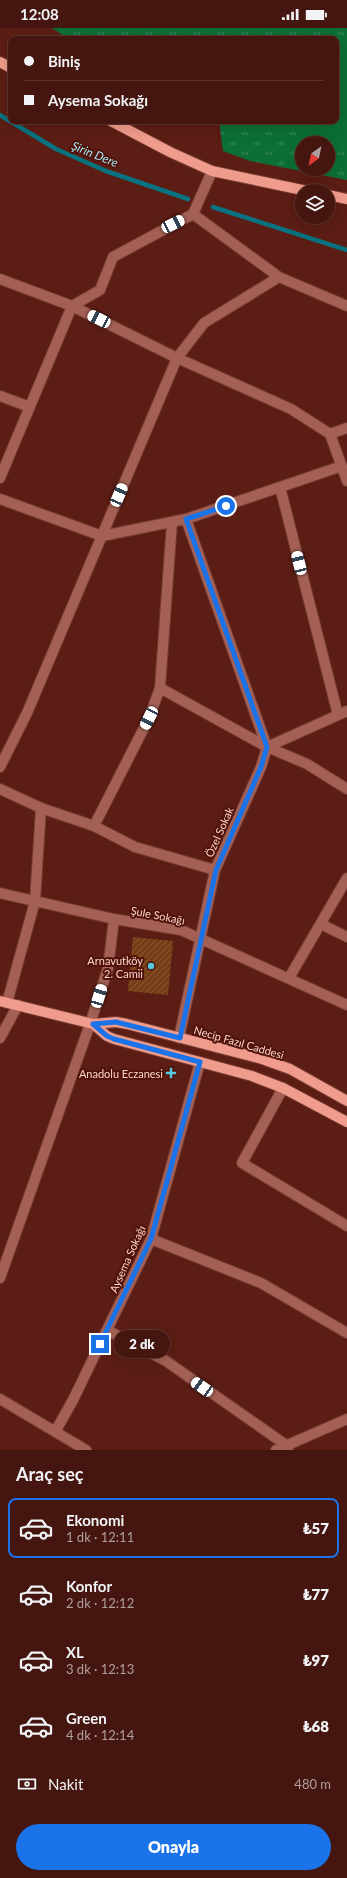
<!DOCTYPE html>
<html lang="tr">
<meta charset="utf-8">
<style>
:root{--surface:#45160f;--page:#4c1f18;--text:#f1f3f6;--muted:#b09f9e;--line:#5d352f;--accent:#1a73e8}
body{margin:0;font-family:Lato,sans-serif;background:var(--page);color:var(--text);height:100vh;display:flex;flex-direction:column;font-size:15px;white-space:nowrap}
*{box-sizing:border-box;margin:0}
p{font-size:13px;color:var(--muted)}
.icon{flex:none;width:22px;height:22px;fill:none;stroke:currentColor;stroke-width:2;stroke-linecap:round;stroke-linejoin:round}
.map{position:relative;height:1422px;overflow:hidden}
.drawer{display:flex;flex-direction:column;background:var(--surface);flex:1}
.drawer>*{flex:none}
.guide{position:absolute;left:8px;top:8px;width:331px;height:88px;border-radius:8px;box-shadow:0 4px 16px #0002,0 0 0 1px var(--line);display:grid;align-content:center;height:88px;padding:0 16px;background:var(--surface)}
.needle{width:26px;rotate:213deg}
.controls{position:absolute;left:295px;top:108px;display:grid;gap:8px}
.controls a{display:grid;place-items:center;width:40px;height:40px;border-radius:50%;background:var(--surface);box-shadow:0 4px 16px #0002,0 0 0 1px var(--line);font-size:20px}
.end{position:absolute;width:18px;height:18px;margin:-9px;border:5px solid #1a73e8;background:#fff;box-shadow:0 0 0 2px #fff}
.from{border-radius:50%}
.bubble{position:absolute;height:28px;border-radius:14px;background:var(--surface);box-shadow:0 4px 16px #0002,0 0 0 1px var(--line);font-size:13px;font-weight:800;line-height:28px;text-align:center}
.car{position:absolute;width:12px;height:24px;margin:-12px -6px;border-radius:5px;box-shadow:0 0 3px 1px #0007;background:linear-gradient(#fff 24%,#345 0 40%,#fff 0 76%,#345 0 86%,#fff 0)}
.guide b{display:flex;align-items:center;gap:14px;height:38px;font-size:15px}
.guide b+b{border-top:1px solid var(--line)}
.guide i{width:10px;height:10px;background:var(--text)}
ul{padding:0;list-style:none}
li{display:flex;align-items:center;gap:12px;height:60px;margin:0 8px 6px;padding:0 8px;border:2px solid transparent;border-radius:8px}
li div{flex:1}
li b{display:block;font-size:15px}
li em{font-style:normal;font-weight:800}
li.current{border-color:var(--accent)}
li>.icon{width:36px;height:36px;stroke-width:1.5}
h2{padding:0 16px;font-size:18px;line-height:48px}
.pay{display:flex;align-items:center;gap:10px;height:44px;padding:0 16px;font-size:15px}
.pay p{margin-inline-start:auto}
.button{display:flex;gap:8px;margin-top:auto;padding:8px 16px}
.button a{flex:1;height:46px;border-radius:24px;background:var(--accent);color:#fff;font-size:16px;font-weight:800;line-height:46px;text-align:center}
.status{display:flex;justify-content:space-between;align-items:center;height:28px;padding:0 20px;background:var(--surface);direction:ltr}
.status svg{height:11px;fill:currentColor}
.map>svg:first-child{display:block}
.grass{fill:url(#grass-tufts);fill-rule:evenodd}
.garden{fill:#0b6f36}
.lines{fill:none;stroke-linecap:round;stroke-linejoin:round}
.stream{stroke:#097281;stroke-width:4.5}
.building{fill:url(#building-hatch)}
.minor-casing{stroke:#753a31;stroke-width:12}
.major-casing{stroke:#753a31;stroke-width:12}
.minor{stroke:#a46054;stroke-width:10}
.major{stroke:#f09c8c;stroke-width:10}
.route{stroke:#1a73e8;stroke-width:5}
.poi-dot{fill:#55cadf;stroke:#501209;stroke-width:1.5}
.labels{text-anchor:middle;dominant-baseline:central;stroke-width:4;stroke-linejoin:round;paint-order:stroke}
.street-label{font-size:11px;fill:#fbd3cb;stroke:#501209}
.poi-label{font-size:11px;fill:#fbd3cb;stroke:#501209;text-anchor:end}
.water-label{font-size:12px;font-style:italic;fill:#a7eaf8;stroke:#501209}
</style>
<div class="status"><b>12:08</b><svg viewBox="0 0 49 12"><path d="M0 12V9h3v3zM5 12V6h3v6zM10 12V3h3v9zM15 12V0h3v12zM26 1h20v11H26zM47 4h2v5h-2z"/></svg></div>
<div class="map">
<svg width="347" height="1422" viewBox="0 0 347 1422">
<defs>
<pattern id="grass-tufts" width="24" height="20" patternUnits="userSpaceOnUse"><rect width="24" height="20" fill="#0b6f36"/><path d="M3 7l-1-3M5 7V3M7 7l1-3M15 17l-1-3M17 17v-4M19 17l1-3" fill="none" stroke="#3c895b"/></pattern>
<pattern id="building-hatch" width="6" height="6" patternUnits="userSpaceOnUse"><rect width="6" height="6" fill="#773e16"/><path d="M-1 1l2-2M0 6l6-6M5 7l2-2" fill="none" stroke="#8b5937"/></pattern>
</defs>
<rect width="100%" height="100%" fill="#5c1d14"/>
<path class="grass" d="M 52,0 L 347,0 L 347,152 L 250,133 L 223,123 L 219,93 L 336,93 L 336,11 L 69,11 ZM 302,115 L 328,115 L 328,141 L 302,141 Z"/>
<path class="garden" d="M 336,24 L 347,24 L 347,111 L 296,109 L 296,93 L 336,93 Z"/>
<g class="lines">
<path class="stream" d="M 0,87 L 56,121 L 106,143 L 188,171
M 213,179 L 347,222"/>
</g>
<path class="building" d="M 133,909 L 173,913 L 168,967 L 128,963 Z"/>
<g class="lines">
<g class="minor-casing">
<path id="minor" d="M 193,186 L 279,249 L 347,278
M 0,251 L 72,278 L 177,330 L 291,381 L 330,406 L 347,453
M 0,368 L 30,379
M 330,406 L 347,400
M 0,450 L 72,278 L 100,262 L 113,229 L 193,186 L 212,143
M 280,459 L 338,687
M 0,471 L 102,508 L 186,491 L 342,438
M 186,491 L 267,719
M 160,660 L 267,719 L 307,736 L 347,761
M 0,739 L 27,685 L 177,330 L 204,295 L 279,249
M 0,761 L 41,780 L 94,798 L 135,819 L 215,842
M 94,798 L 149,690 L 160,660 L 172,494
M 0,865 L 114,891 L 181,902 L 347,977
M 321,896 L 347,909
M 289,950 L 347,850
M 7,975 L 35,873 L 41,780
M 0,1010 L 18,977
M 179,1010 L 215,842 L 261,739 L 267,719 L 347,683
M 283,1060 L 242,1135 L 347,1198
M 151,1211 L 261,1255 L 347,1305
M 0,1250 L 90,996 L 108,940 L 114,891
M 107,1302 L 166,1333 L 286,1417 L 288,1422
M 0,1371 L 86,1422
M 55,1404 L 73,1372 L 151,1211 L 200,1034
M 276,1422 L 347,1391"/>
</g>
<g class="major-casing">
<path id="major" d="M 0,34 L 11,40
M 111,93 L 170,124 L 212,143 L 307,163
M 328,167 L 347,171
M 0,973 L 93,996 L 116,994 L 127,996 L 262,1031 L 290,1041 L 347,1073
M 93,996 L 107,1008 L 114,1011 L 252,1048 L 283,1060 L 347,1094"/>
</g>
<use href="#minor" class="minor"/>
<use href="#major" class="major"/>
</g>
<g class="lines">
<path class="route" d="M 100,1316 L 151,1211 L 200,1034 L 114,1011 L 107,1008 L 93,996 L 116,994 L 180,1010 L 216,842 L 261,739 L 267,719 L 186,491 L 226,478"/>
</g>
<g class="poi-dot">
<circle cx="151" cy="938" r="4"/>
<path d="M169 1039h4v4h4v4h-4v4h-4v-4h-4v-4h4z"/>
</g>
<g class="labels">
<g class="street-label">
<text transform="translate(219 804) rotate(-66)">Özel Sokak</text>
<text transform="translate(158 887) rotate(11)">Şule Sokağı</text>
<text transform="translate(239 1014) rotate(16)">Necip Fazıl Caddesi</text>
<text transform="translate(127 1231) rotate(-66)">Aysema Sokağı</text>
</g>
<g class="poi-label">
<text x="143" y="932">Arnavutköy<tspan x="143" dy="13">2. Camii</tspan></text>
<text x="163" y="1045">Anadolu Eczanesi</text>
</g>
<g class="water-label">
<text transform="translate(95 126) rotate(22)">Şirin Dere</text>
</g>
</g>
</svg>
<div class="controls">
<a><svg class="needle" viewBox="-14 -14 28 28"><path d="M0-13l5 13h-10z" fill="#e53935"/><path d="M0 13l5-13h-10z" fill="#b09f9e"/></svg></a>
<a><svg class="icon" aria-label="layers" viewBox="0 0 24 24"><path d="M12 4l9 5-9 5-9-5zM3 14l9 5 9-5"/></svg></a>
</div>
<i class="end from" style="left:226px;top:478px"></i>
<i class="end" style="left:100px;top:1316px"></i>
<div class="bubble" style="left:114px;top:1302px;width:56px">2 dk</div>
<i class="car" style="left:173px;top:196px;rotate:64deg"></i>
<i class="car" style="left:99px;top:291px;rotate:296deg"></i>
<i class="car" style="left:119px;top:467px;rotate:23deg"></i>
<i class="car" style="left:299px;top:535px;rotate:346deg"></i>
<i class="car" style="left:149px;top:690px;rotate:207deg"></i>
<i class="car" style="left:99px;top:968px;rotate:17deg"></i>
<i class="car" style="left:202px;top:1359px;rotate:305deg"></i>
<div class="guide">
<b><i class="from"></i>Biniş</b>
<b><i></i>Aysema Sokağı</b>
</div>
</div>
<section class="drawer">
<h2>Araç seç</h2>
<ul>
<li class="current"><svg class="icon" aria-label="car" viewBox="0 0 24 24"><path d="M5 17H2v-5l4-1 3-4h7l3 4 3 1v5h-3M9 17h6M6 11h13"/><circle cx="7" cy="17" r="2"/><circle cx="17" cy="17" r="2"/></svg><div><b>Ekonomi</b><p>1 dk · 12:11</p></div><em>₺57</em></li>
<li><svg class="icon" aria-label="car" viewBox="0 0 24 24"><path d="M5 17H2v-5l4-1 3-4h7l3 4 3 1v5h-3M9 17h6M6 11h13"/><circle cx="7" cy="17" r="2"/><circle cx="17" cy="17" r="2"/></svg><div><b>Konfor</b><p>2 dk · 12:12</p></div><em>₺77</em></li>
<li><svg class="icon" aria-label="car" viewBox="0 0 24 24"><path d="M5 17H2v-5l4-1 3-4h7l3 4 3 1v5h-3M9 17h6M6 11h13"/><circle cx="7" cy="17" r="2"/><circle cx="17" cy="17" r="2"/></svg><div><b>XL</b><p>3 dk · 12:13</p></div><em>₺97</em></li>
<li><svg class="icon" aria-label="car" viewBox="0 0 24 24"><path d="M5 17H2v-5l4-1 3-4h7l3 4 3 1v5h-3M9 17h6M6 11h13"/><circle cx="7" cy="17" r="2"/><circle cx="17" cy="17" r="2"/></svg><div><b>Green</b><p>4 dk · 12:14</p></div><em>₺68</em></li>
</ul>
<div class="pay"><svg class="icon" aria-label="cash" viewBox="0 0 24 24"><path d="M3 7h18v10H3z"/><circle cx="12" cy="12" r="2"/></svg>Nakit<p>480 m</p></div>
<div class="button"><a>Onayla</a></div>
</section>
